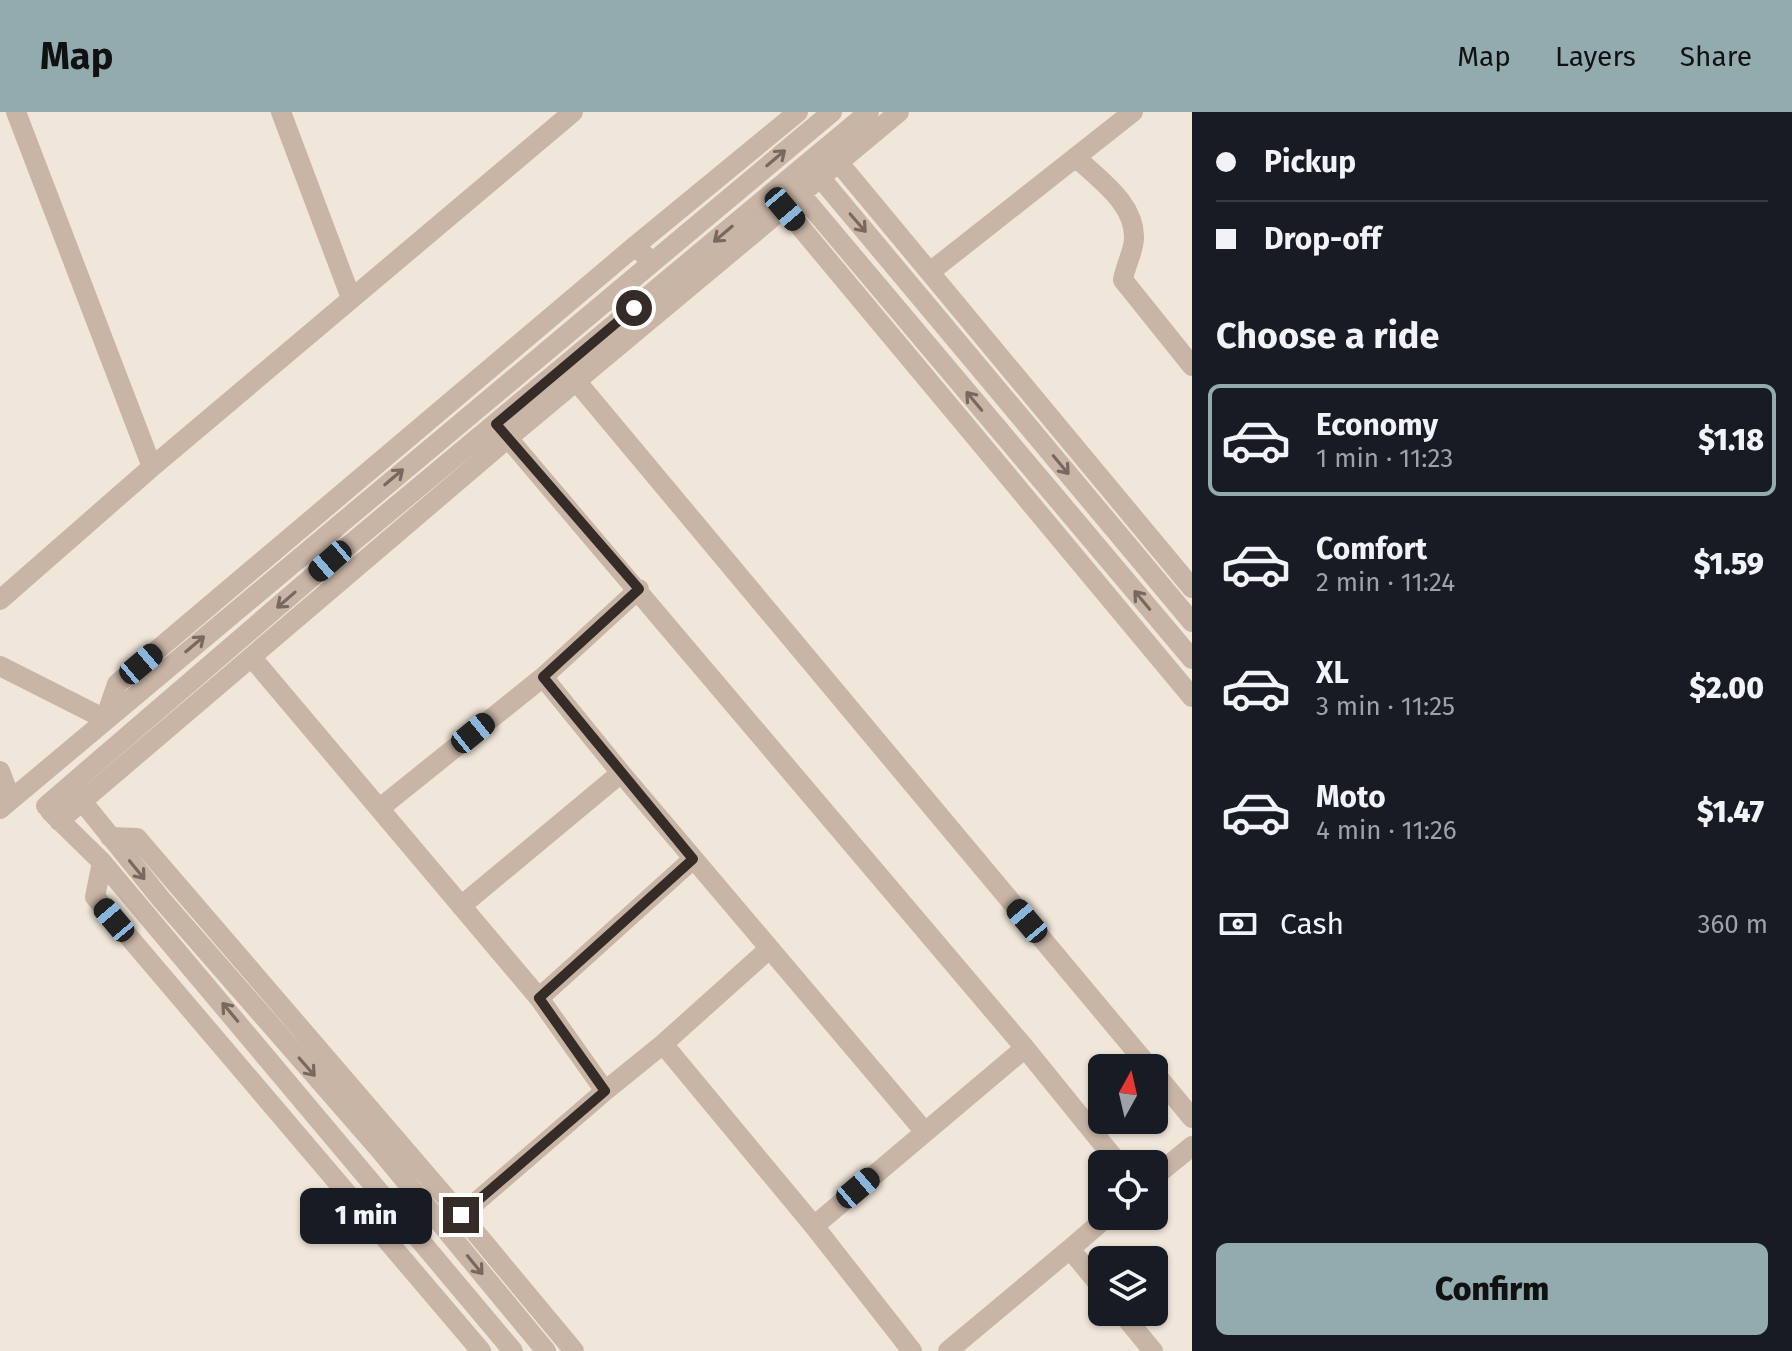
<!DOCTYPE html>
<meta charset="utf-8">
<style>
:root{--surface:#171b24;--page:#20242c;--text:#f1f3f6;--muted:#9ea1a6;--line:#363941;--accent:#91abae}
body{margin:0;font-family:"Fira Sans",sans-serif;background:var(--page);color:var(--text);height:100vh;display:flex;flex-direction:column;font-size:30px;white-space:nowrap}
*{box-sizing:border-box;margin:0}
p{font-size:26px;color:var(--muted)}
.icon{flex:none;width:44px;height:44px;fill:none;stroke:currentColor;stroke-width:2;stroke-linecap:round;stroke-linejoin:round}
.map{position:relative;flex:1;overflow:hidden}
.details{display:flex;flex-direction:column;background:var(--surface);width:600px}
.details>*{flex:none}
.banner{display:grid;align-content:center;height:176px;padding:0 24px;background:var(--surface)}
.needle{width:52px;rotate:8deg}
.controls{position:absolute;left:1088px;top:942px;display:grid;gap:16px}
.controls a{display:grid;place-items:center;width:80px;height:80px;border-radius:12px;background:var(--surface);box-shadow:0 2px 6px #0004;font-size:40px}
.end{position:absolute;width:36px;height:36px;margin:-18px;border:10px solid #352b27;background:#fff;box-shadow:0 0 0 4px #fff}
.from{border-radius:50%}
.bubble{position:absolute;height:56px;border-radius:12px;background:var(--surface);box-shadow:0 2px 6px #0004;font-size:26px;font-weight:800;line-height:56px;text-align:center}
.car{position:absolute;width:24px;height:48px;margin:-24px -12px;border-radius:10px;box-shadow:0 0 6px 2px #0007;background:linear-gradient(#222 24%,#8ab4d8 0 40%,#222 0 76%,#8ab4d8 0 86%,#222 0)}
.banner b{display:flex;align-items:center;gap:28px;height:76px;font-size:30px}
.banner b+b{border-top:2px solid var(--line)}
.banner i{width:20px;height:20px;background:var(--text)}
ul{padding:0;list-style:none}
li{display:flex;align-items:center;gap:24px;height:112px;margin:0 16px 12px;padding:0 8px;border:4px solid transparent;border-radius:12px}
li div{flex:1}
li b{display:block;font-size:30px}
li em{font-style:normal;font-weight:800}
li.current{border-color:var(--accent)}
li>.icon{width:72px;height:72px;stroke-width:1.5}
h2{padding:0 24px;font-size:36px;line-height:96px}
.pay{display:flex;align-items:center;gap:20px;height:88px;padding:0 24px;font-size:30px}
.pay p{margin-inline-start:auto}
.button{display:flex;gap:16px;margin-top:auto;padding:16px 24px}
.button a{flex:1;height:92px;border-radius:12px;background:var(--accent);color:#111;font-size:32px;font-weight:800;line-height:92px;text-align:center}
header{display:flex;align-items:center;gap:48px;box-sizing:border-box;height:112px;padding:0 40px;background:var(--accent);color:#111}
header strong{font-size:38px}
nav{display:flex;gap:44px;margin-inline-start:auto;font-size:28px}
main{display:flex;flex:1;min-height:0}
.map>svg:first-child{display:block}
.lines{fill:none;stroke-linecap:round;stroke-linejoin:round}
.minor{stroke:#c9b5a6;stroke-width:20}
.oneway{stroke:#786960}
.route{stroke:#352b27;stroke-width:10}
</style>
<header>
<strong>Map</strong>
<nav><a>Map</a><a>Layers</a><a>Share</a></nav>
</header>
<main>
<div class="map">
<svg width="1192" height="1239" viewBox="0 0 1192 1239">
<rect width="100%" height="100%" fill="#f1e6da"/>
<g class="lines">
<path class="minor" d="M 16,0 L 152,355
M 281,0 L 351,186
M 829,39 L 1192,476
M 1077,46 C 1099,68 1135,91 1134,126 C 1134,139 1125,154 1123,168 L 1192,254
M 813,57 L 1192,510
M 793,73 L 1192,547
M 777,87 L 1192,585
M 635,134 L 798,0
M 930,160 L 1133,0
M 577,270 L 1150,956
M 496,312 L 1025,936 L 814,1114 L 912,1239
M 0,488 L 152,355 L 573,0
M 253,547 L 539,886 L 605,979
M 0,554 L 105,607 L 117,572 L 635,134 L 652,150
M 543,565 L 621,661 L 925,1020
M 0,659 L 11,688
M 73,678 L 161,787 L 379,1037 L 546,1239
M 46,694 L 354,429 L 869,0
M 380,696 L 543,565 L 639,477
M 0,697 L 832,0
M 50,699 L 102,750 L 513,1239
M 59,709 L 507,327 L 899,0
M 110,725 L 137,726 L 461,1103 L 574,1239
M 102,750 L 95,785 L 481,1239
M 461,794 L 621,661
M 539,886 L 693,747
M 663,932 L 769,837
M 1025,936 L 1119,1052
M 1154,960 L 1192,1006
M 1154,1065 L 1192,1034
M 453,1110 L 605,979 L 663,932 L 814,1114
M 1070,1137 L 1108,1104
M 1121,1200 L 1153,1239
M 948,1239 L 1070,1137 L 1102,1176"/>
</g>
<defs><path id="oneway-shaft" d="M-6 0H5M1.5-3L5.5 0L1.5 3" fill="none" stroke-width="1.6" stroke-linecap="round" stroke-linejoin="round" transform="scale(2)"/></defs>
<g class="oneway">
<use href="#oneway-shaft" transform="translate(776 46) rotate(-40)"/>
<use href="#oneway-shaft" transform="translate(858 111) rotate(49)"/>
<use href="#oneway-shaft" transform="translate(723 122) rotate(140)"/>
<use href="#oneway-shaft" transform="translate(974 289) rotate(-130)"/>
<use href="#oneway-shaft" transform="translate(1061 353) rotate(50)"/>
<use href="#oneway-shaft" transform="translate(394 365) rotate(-40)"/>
<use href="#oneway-shaft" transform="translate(286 488) rotate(139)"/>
<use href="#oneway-shaft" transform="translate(1142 488) rotate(-130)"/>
<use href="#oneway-shaft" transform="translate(195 532) rotate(-40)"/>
<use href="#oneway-shaft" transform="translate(137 758) rotate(51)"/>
<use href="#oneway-shaft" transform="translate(230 900) rotate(-130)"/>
<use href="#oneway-shaft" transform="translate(307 955) rotate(49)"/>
<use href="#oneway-shaft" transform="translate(475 1153) rotate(51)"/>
</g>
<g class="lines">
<path class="route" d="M 461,1103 L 605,979 L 539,886 L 693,747 L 543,565 L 639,477 L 496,312 L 634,196"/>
</g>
</svg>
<div class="controls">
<a><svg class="needle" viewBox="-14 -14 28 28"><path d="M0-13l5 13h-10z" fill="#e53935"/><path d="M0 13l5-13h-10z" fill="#9ea1a6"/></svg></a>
<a><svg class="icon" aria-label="locate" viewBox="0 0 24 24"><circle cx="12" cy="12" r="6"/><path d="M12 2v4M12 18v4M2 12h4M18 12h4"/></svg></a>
<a><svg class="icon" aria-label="layers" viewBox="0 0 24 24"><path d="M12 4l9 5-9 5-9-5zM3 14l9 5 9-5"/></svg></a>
</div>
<i class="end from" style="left:634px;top:196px"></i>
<i class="end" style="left:461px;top:1103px"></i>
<div class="bubble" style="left:300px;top:1076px;width:132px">1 min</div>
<i class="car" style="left:785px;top:97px;rotate:140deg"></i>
<i class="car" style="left:330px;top:449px;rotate:229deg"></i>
<i class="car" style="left:141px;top:552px;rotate:50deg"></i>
<i class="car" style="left:473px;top:621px;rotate:51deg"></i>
<i class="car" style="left:114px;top:808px;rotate:320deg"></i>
<i class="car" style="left:1027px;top:809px;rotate:320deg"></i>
<i class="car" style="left:858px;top:1076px;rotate:50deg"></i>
</div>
<section class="details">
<div class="banner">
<b><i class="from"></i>Pickup</b>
<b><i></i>Drop-off</b>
</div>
<h2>Choose a ride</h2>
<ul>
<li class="current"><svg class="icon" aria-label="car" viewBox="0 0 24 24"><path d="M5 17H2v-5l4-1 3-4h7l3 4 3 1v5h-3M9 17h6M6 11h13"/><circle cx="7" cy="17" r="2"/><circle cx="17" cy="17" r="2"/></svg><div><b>Economy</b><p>1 min · 11:23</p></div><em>$1.18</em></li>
<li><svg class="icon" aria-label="car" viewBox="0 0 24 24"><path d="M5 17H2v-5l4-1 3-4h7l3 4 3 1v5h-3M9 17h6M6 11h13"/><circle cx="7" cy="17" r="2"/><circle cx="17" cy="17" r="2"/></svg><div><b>Comfort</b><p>2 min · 11:24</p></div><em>$1.59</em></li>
<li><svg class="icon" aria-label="car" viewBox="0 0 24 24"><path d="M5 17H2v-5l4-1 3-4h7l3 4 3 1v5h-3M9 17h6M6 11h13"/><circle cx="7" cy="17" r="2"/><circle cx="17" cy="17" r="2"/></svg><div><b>XL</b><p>3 min · 11:25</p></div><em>$2.00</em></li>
<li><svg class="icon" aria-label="car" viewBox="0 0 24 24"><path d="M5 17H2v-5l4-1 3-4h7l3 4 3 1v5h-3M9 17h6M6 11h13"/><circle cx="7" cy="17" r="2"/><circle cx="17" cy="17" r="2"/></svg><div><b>Moto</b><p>4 min · 11:26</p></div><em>$1.47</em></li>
</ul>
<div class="pay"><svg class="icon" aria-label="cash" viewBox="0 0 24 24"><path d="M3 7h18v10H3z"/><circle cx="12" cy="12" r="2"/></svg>Cash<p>360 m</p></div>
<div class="button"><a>Confirm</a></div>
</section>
</main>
